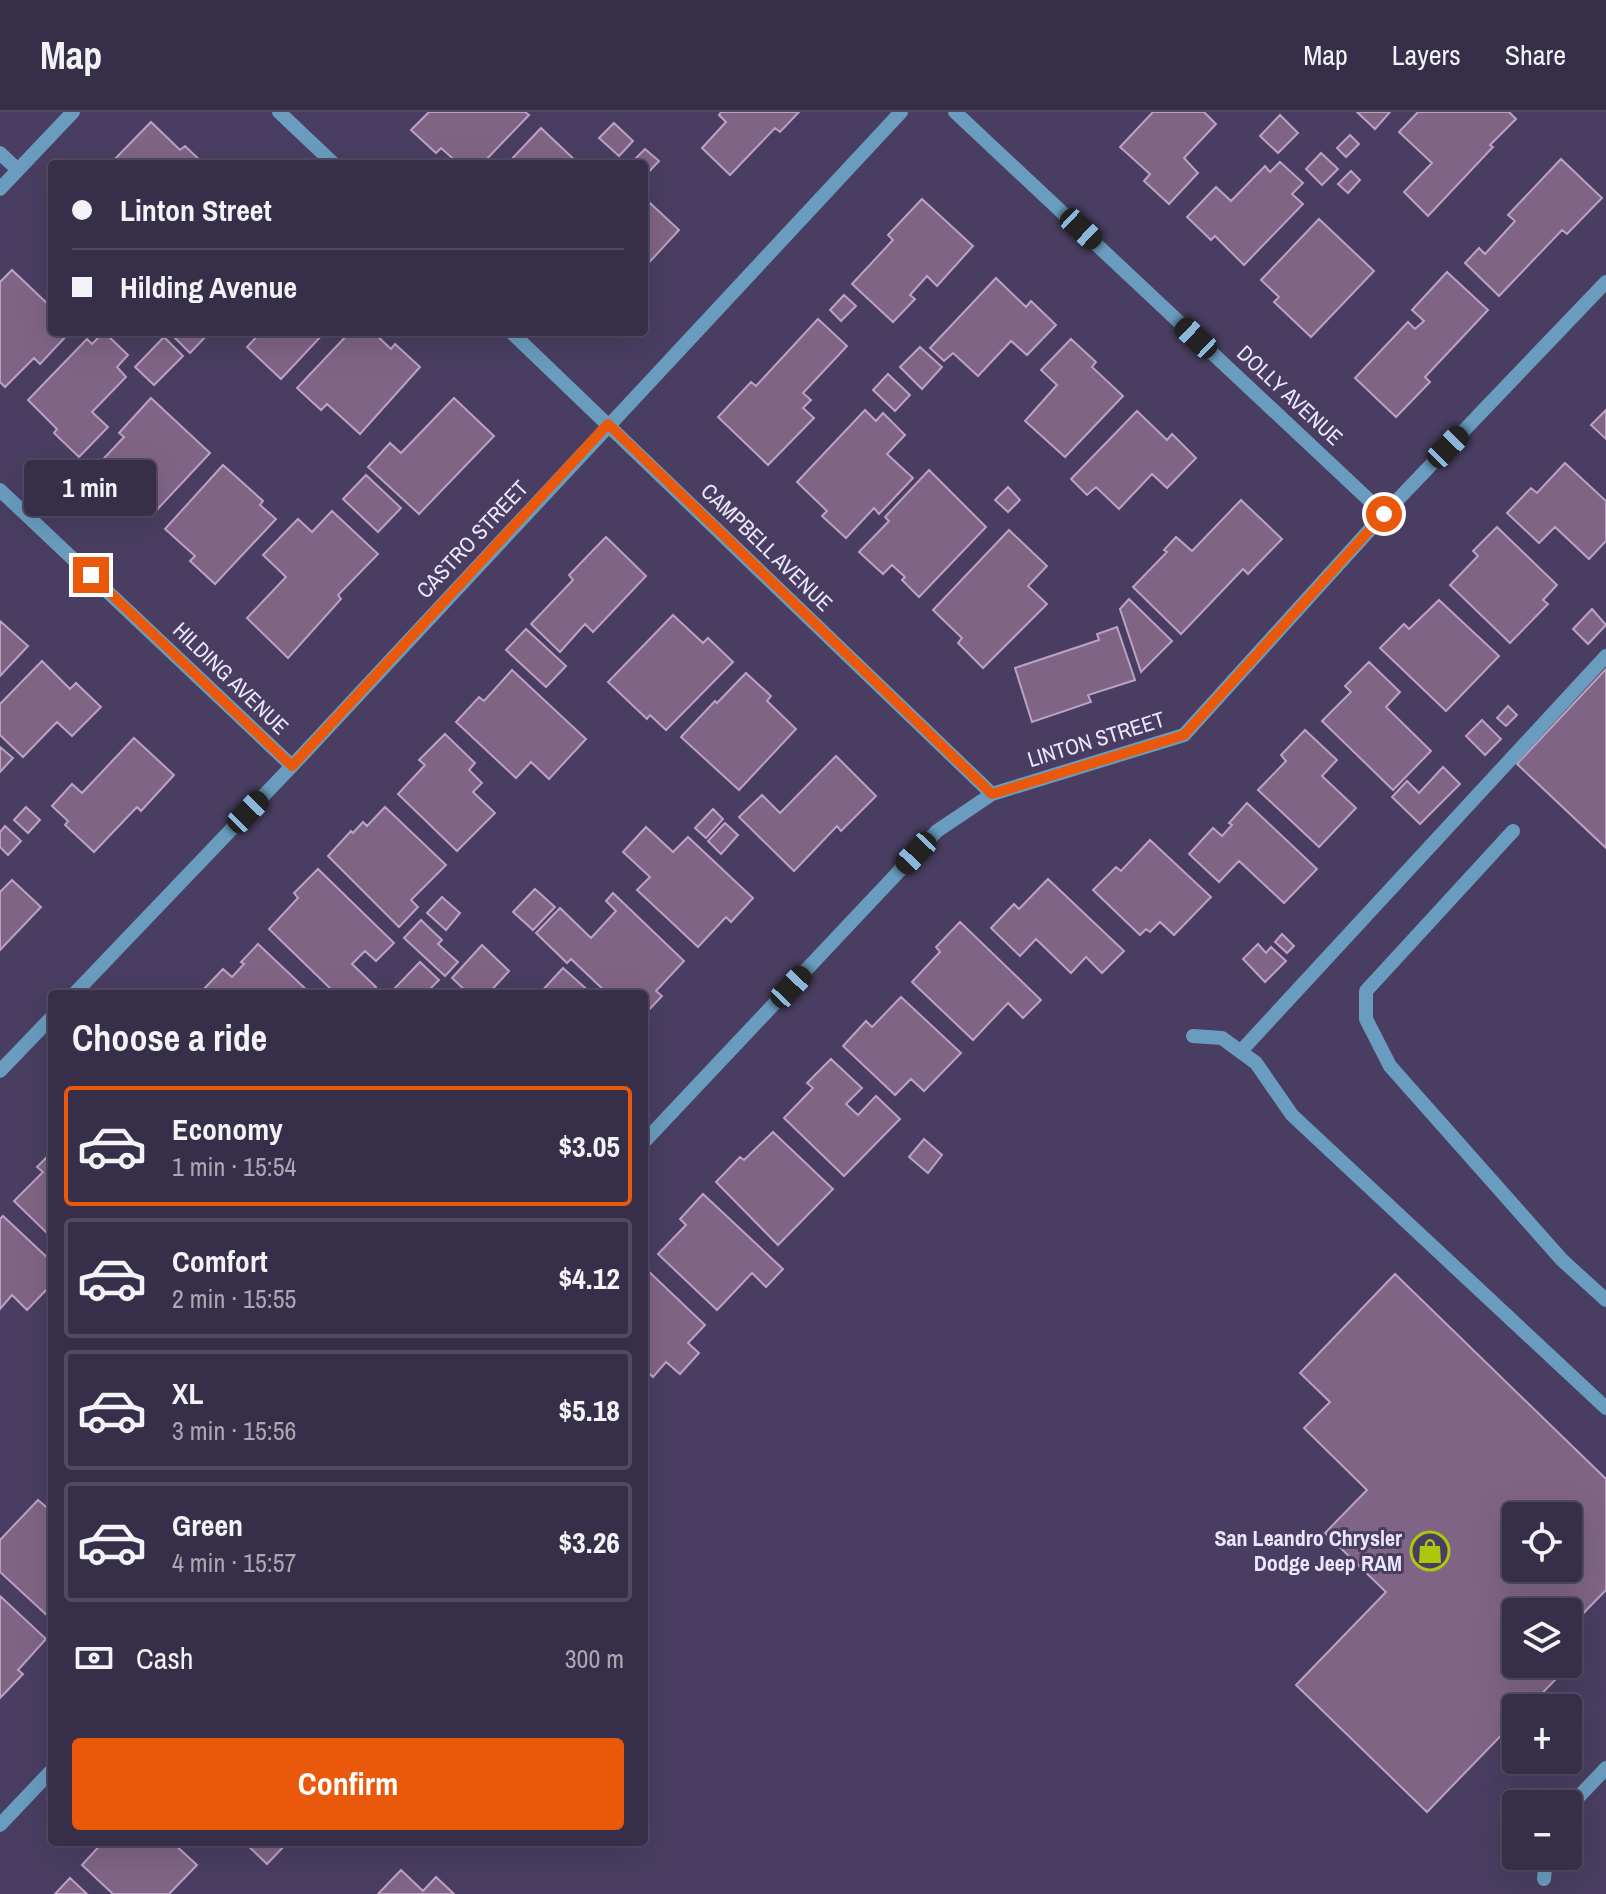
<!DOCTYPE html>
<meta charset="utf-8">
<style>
:root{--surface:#372e49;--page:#423a53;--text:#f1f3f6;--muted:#aaa8b4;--line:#514a61;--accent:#ea580c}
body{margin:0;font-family:"Archivo Narrow",sans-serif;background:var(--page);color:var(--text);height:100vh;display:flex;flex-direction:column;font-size:30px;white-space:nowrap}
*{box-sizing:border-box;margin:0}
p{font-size:26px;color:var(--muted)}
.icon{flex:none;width:44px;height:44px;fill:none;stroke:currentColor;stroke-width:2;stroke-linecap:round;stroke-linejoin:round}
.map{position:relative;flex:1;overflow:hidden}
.drawer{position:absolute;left:48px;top:878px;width:600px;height:856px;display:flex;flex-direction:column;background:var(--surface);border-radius:8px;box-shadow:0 8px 32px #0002,0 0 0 2px var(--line)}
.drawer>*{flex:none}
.guide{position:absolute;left:48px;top:48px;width:600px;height:176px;border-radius:8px;box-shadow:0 8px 32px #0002,0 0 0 2px var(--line);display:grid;align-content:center;height:176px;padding:0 24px;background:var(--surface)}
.controls{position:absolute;left:1502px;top:1390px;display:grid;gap:16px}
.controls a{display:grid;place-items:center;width:80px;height:80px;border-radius:8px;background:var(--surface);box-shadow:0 8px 32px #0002,0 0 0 2px var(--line);font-size:40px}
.end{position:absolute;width:36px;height:36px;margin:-18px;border:10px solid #ea580c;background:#fff;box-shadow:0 0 0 4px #fff}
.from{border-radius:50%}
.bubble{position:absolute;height:56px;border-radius:8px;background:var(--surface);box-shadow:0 8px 32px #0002,0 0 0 2px var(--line);font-size:26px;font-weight:700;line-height:56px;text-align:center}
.car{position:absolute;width:24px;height:48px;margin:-24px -12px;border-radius:10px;box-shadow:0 0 6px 2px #0007;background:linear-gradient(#222 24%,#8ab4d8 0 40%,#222 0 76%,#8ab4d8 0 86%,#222 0)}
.guide b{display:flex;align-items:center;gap:28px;height:76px;font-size:30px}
.guide b+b{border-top:2px solid var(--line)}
.guide i{width:20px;height:20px;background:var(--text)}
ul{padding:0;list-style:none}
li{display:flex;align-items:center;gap:24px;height:120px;margin:0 16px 12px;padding:0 8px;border:4px solid var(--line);border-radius:8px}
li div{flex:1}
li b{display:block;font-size:30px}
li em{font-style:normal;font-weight:700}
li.on{border-color:var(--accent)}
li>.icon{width:72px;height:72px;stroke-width:1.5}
h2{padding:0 24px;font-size:36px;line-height:96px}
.pay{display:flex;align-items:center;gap:20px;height:88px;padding:0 24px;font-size:30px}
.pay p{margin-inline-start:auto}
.cta{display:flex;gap:16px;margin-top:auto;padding:16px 24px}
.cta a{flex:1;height:92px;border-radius:8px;background:var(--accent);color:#fff;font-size:32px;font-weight:700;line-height:92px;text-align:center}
header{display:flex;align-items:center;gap:48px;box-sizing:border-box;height:112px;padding:0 40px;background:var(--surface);border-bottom:2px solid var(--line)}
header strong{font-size:38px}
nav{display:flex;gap:44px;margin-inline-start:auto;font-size:28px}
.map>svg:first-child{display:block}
.building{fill:#7f6486;stroke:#bda1c5;stroke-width:2;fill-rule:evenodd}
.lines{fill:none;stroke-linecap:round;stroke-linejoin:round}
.minor{stroke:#699cbe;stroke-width:14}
.route{stroke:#ea580c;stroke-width:10}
.labels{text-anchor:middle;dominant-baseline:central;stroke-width:6;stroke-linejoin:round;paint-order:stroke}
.street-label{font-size:22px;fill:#ece6fc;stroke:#493e61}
.poi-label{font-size:22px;font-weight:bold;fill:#ece6fc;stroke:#493e61;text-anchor:end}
</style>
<header>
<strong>Map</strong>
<nav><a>Map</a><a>Layers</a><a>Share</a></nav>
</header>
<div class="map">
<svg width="1606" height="1782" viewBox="0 0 1606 1782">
<rect width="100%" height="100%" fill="#493e61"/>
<path class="building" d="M 429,0 L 525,0 L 529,3 L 482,52 L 459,52 L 441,36 L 436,41 L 411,18 Z
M 721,0 L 799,0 L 780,20 L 775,16 L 730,63 L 702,36 L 726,10 L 719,3 Z
M 1153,0 L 1204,0 L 1216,12 L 1184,46 L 1198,61 L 1169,92 L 1144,69 L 1150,62 L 1120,35 Z
M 1357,0 L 1390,0 L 1375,17 Z
M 1418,0 L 1509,0 L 1516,7 L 1490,33 L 1493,35 L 1428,104 L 1404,80 L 1432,51 L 1399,20 Z
M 1280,3 L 1298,21 L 1278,41 L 1260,24 Z
M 151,10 L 180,38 L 185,34 L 204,52 L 110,52 Z
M 614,11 L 633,29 L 619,44 L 599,26 Z
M 541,16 L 579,52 L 507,52 Z
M 1350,23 L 1359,32 L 1346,45 L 1337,36 Z
M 645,37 L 659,49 L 644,65 L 644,52 L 630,52 Z
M 1321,41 L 1338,57 L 1322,73 L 1306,57 Z
M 1561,47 L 1602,86 L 1567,122 L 1562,118 L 1499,184 L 1465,151 L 1479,136 L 1485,142 L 1515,109 L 1508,103 Z
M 1280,50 L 1303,71 L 1292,82 L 1303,92 L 1244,153 L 1215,124 L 1211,128 L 1187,105 L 1216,75 L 1231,89 L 1265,54 L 1270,60 Z
M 1351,59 L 1360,68 L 1348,81 L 1338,72 Z
M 922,87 L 973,134 L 937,174 L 927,164 L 910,183 L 915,187 L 893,210 L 852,172 L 893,128 L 888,123 Z
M 650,91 L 679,118 L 644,156 L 644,98 Z
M 1319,107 L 1374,159 L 1311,225 L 1274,190 L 1279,185 L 1261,168 Z
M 12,158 L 52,196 L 52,220 L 70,220 L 40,252 L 34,246 L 5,275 L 0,270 L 0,170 Z
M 1447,160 L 1488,198 L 1425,265 L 1430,270 L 1396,305 L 1355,266 L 1408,210 L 1415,217 L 1424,209 L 1412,198 Z
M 996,166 L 1026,195 L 1031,189 L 1056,213 L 1027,243 L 1011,229 L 978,264 L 953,241 L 944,249 L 930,236 Z
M 844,183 L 856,194 L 841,209 L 830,198 Z
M 818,207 L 847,234 L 803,281 L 811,288 L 803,296 L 814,306 L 768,353 L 718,305 L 751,270 L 756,274 Z
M 104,220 L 128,243 L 117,255 L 126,265 L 92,300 L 108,315 L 79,345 L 54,321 L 57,317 L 28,288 L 87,227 L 92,232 Z
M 177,220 L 210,220 L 190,241 L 173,224 Z
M 261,220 L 325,220 L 281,267 L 247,235 Z
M 350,220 L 373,220 L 391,237 L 395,232 L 420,255 L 360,322 L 327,292 L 321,298 L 297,276 Z
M 164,225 L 183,244 L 154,273 L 135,255 Z
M 1071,227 L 1096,250 L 1092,255 L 1123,284 L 1065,345 L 1025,309 L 1057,273 L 1041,258 Z
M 920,235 L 942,255 L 922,277 L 900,255 Z
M 888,262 L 910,283 L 895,299 L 873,278 Z
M 151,286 L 210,341 L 152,403 L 122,375 L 117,381 L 93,358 L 124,325 L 119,321 Z
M 454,286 L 494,324 L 419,402 L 368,355 L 390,331 L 401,341 Z
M 865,298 L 876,309 L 883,301 L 905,323 L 887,342 L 913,366 L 879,402 L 874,396 L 846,426 L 822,404 L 827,399 L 797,370 Z
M 1606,298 L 1606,327 L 1591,313 Z
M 1137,299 L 1167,328 L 1172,322 L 1196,346 L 1167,376 L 1152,362 L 1119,397 L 1096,375 L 1087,383 L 1071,367 Z
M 1565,351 L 1606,389 L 1606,429 L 1589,447 L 1555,415 L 1539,431 L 1507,401 L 1531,376 L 1537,381 Z
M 223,353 L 263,389 L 260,393 L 276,407 L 215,472 L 190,449 L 195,444 L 165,417 Z
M 929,358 L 986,415 L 919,485 L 902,468 L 905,465 L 892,453 L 883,462 L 859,440 L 889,409 L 885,405 Z
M 366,363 L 401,396 L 378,420 L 343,387 Z
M 1008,375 L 1020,388 L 1008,400 L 995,388 Z
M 1241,388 L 1282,427 L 1248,462 L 1243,457 L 1181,522 L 1133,475 L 1167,440 L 1164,438 L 1176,425 L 1192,439 Z
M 332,399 L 378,442 L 338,483 L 341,487 L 288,546 L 247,506 L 286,465 L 263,443 L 298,407 L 312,420 Z
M 1497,415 L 1557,473 L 1543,488 L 1548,492 L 1510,531 L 1450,473 L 1478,444 L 1473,439 Z
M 1009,418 L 1047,454 L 1028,474 L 1047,492 L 983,556 L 958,531 L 962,526 L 933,498 Z
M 606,425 L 646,464 L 593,520 L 585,512 L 560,540 L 531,512 L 573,468 L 569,463 Z
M 1129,487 L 1172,529 L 1141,560 L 1120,497 Z
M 1439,488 L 1499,544 L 1446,599 L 1380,536 L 1404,512 L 1409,517 Z
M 1592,497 L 1606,513 L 1588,532 L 1573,517 Z
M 673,503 L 703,531 L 708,526 L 733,550 L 666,618 L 650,603 L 647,607 L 608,570 Z
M 0,509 L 28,534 L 0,564 Z
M 1117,515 L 1135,568 L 1088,583 L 1091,590 L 1032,610 L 1015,556 L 1099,528 L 1097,522 Z
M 526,517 L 566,554 L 546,575 L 506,538 Z
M 42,549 L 70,577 L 76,571 L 101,595 L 72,624 L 57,610 L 23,645 L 0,623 L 0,592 Z
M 1369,550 L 1400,580 L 1386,595 L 1431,639 L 1393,678 L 1322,609 L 1351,580 L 1345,574 Z
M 1606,557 L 1606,736 L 1517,652 Z
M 512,558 L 586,627 L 549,667 L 531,650 L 516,666 L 456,610 L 479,585 L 484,589 Z
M 746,561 L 771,584 L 767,589 L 796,617 L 739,678 L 681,625 L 715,589 L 717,591 Z
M 1508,594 L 1517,603 L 1506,614 L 1497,606 Z
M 1482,608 L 1501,627 L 1485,643 L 1466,624 Z
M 1305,618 L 1337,648 L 1322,664 L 1356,696 L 1319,735 L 1258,678 L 1286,649 L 1281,643 Z
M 445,622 L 475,651 L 469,658 L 482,671 L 473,680 L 495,701 L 457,739 L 398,682 L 425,653 L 419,648 Z
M 134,626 L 174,663 L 141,699 L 137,695 L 94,740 L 65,713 L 68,709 L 52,694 L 72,672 L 82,681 Z
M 0,635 L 13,646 L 0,660 Z
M 836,644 L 876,684 L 841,719 L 837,714 L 794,759 L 739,705 L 762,683 L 780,701 Z
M 1443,655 L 1460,672 L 1420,712 L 1392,685 L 1407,669 L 1419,681 Z
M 1247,691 L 1317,757 L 1284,791 L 1239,749 L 1219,770 L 1189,742 L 1213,716 L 1222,724 L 1232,713 L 1229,711 Z
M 26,695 L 40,708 L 28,721 L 14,708 Z
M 385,695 L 446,753 L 411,788 L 418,795 L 399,815 L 328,744 L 351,719 L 353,721 L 363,710 L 367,714 Z
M 713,697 L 723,707 L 706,726 L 695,716 Z
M 725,711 L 738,723 L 721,742 L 708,729 Z
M 5,714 L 21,729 L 8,743 L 0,735 L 0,720 Z
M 646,715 L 673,740 L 688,725 L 753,786 L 731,810 L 726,805 L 698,835 L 637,778 L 650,765 L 623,740 Z
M 1150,728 L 1211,785 L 1174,823 L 1160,810 L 1150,820 L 1146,817 L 1140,823 L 1093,778 L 1116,755 L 1121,759 Z
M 318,757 L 394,831 L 376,849 L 365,839 L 352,852 L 376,875 L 369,882 L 336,882 L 269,817 L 298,786 L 294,781 Z
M 1048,767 L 1124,839 L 1102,861 L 1086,845 L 1071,861 L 1036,827 L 1020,844 L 991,816 L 1014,792 L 1019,797 Z
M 12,768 L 41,795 L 0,838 L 0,780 Z
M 535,777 L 555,795 L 533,818 L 513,800 Z
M 613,781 L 684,849 L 656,879 L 662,884 L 644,903 L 644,882 L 608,882 L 571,847 L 567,851 L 536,821 L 560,796 L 591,826 L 616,799 L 606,789 Z
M 442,785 L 460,801 L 446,818 L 427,801 Z
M 421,808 L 442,828 L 438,832 L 458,850 L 445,864 L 404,826 Z
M 960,810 L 1041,888 L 1023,906 L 1008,891 L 973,928 L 912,870 L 940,840 L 936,835 Z
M 1282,822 L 1294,834 L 1287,841 L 1275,830 Z
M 258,832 L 311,882 L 200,881 L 223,857 L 232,865 L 244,852 L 241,850 Z
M 1258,832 L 1266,841 L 1271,835 L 1286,849 L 1265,870 L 1243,847 Z
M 482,833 L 509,859 L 488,882 L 469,882 L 452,866 Z
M 420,850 L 439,868 L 425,882 L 397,882 L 393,878 Z
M 563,856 L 592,882 L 539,882 Z
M 901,885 L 961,941 L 924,979 L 911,967 L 895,983 L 843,934 L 866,909 L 872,915 Z
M 831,947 L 862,976 L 846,992 L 858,1003 L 876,984 L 900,1007 L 844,1064 L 784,1006 L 813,976 L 807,971 Z
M 773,1020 L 833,1077 L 778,1133 L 716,1070 L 740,1045 L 744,1048 Z
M 924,1027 L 942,1043 L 928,1061 L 909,1045 Z
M 52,1040 L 52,1126 L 14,1089 L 43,1060 L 37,1055 Z
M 703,1082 L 783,1157 L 766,1175 L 752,1161 L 717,1198 L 658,1142 L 686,1113 L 680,1107 Z
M 3,1104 L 52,1150 L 52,1180 L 48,1176 L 27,1198 L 12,1183 L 0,1197 L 0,1107 Z
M 644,1155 L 705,1213 L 688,1231 L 699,1241 L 680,1262 L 666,1250 L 653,1265 L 644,1257 Z
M 1395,1162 L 1606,1367 L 1606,1478 L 1568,1517 L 1568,1500 L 1516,1500 L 1516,1552 L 1568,1552 L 1568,1524 L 1583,1539 L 1528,1596 L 1516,1596 L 1516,1608 L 1427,1700 L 1296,1573 L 1386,1480 L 1325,1421 L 1367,1378 L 1304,1316 L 1330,1290 L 1300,1261 ZM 1516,1404 L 1568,1404 L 1568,1456 L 1516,1456 Z
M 38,1388 L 52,1400 L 52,1508 L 0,1460 L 0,1428 Z
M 0,1484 L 46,1527 L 18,1558 L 23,1562 L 0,1586 Z
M 103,1730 L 172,1730 L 197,1753 L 169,1782 L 113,1782 L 82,1753 Z
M 244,1730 L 288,1730 L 267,1752 Z
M 401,1758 L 423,1779 L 436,1765 L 454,1782 L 378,1782 Z
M 70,1766 L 87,1782 L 55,1782 Z"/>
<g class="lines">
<path class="minor" d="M 279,0 L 334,52
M 955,0 L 1384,402
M 0,41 L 18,58
M 0,77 L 73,0
M 511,220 L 992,682
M 0,378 L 292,654
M 1513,719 L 1366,879 L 1366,907 L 1390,954 L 1562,1148 L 1606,1188
M 74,882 L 292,654 L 901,0
M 1193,924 L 1222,926 L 1256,951 L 1292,1003 L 1606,1296
M 1241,939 L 1606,544
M 0,959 L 52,905
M 644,1030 L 937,719 L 992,682 L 1184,623 L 1384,402 L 1606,170
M 1568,1696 L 1606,1656
M 0,1713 L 52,1658
M 1544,1767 L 1546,1744"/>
</g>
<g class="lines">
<path class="route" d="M 91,463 L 292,654 L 608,312 L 992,682 L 1184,623 L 1384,402"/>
</g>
<defs>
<g id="shop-ring" transform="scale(2)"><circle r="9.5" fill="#493e61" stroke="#adc60e" stroke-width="1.5"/><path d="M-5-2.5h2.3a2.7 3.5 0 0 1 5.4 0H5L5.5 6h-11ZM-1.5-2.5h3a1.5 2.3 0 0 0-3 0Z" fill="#adc60e"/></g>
</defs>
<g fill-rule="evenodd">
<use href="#shop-ring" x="1430" y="1439"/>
</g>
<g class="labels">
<g class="street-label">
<text transform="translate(1290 283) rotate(43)">DOLLY AVENUE</text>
<text transform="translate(472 427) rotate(-47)">CASTRO STREET</text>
<text transform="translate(767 435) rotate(44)">CAMPBELL AVENUE</text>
<text transform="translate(231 566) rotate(44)">HILDING AVENUE</text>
<text transform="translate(1096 627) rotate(-17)">LINTON STREET</text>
</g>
<g class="poi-label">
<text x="1402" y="1426">San Leandro Chrysler<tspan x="1402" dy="25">Dodge Jeep RAM</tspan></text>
</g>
</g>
</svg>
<div class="controls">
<a><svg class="icon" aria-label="locate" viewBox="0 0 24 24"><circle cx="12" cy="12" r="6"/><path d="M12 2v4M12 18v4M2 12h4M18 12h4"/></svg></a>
<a><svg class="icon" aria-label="layers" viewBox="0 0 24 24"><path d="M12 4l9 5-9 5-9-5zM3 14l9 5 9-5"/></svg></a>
<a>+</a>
<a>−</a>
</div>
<i class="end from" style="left:1384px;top:402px"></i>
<i class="end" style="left:91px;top:463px"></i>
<div class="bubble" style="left:24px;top:348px;width:132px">1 min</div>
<i class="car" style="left:1081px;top:117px;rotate:133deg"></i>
<i class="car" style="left:1196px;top:226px;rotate:313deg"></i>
<i class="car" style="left:1448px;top:335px;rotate:44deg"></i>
<i class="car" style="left:248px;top:700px;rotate:44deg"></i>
<i class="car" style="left:916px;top:741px;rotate:223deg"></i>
<i class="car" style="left:791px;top:875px;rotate:43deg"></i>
<div class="guide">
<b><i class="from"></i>Linton Street</b>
<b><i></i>Hilding Avenue</b>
</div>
<section class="drawer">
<h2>Choose a ride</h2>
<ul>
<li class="on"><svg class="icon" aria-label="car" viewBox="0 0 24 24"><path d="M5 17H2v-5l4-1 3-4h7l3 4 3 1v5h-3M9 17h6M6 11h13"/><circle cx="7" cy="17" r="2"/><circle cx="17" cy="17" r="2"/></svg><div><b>Economy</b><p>1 min · 15:54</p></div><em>$3.05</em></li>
<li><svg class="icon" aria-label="car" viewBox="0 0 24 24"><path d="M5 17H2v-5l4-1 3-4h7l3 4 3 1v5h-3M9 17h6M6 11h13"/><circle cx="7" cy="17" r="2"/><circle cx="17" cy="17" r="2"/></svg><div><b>Comfort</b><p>2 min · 15:55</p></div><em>$4.12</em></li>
<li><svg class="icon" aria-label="car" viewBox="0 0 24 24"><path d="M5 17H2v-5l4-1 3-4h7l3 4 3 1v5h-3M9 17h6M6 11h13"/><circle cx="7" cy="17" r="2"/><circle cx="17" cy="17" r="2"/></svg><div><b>XL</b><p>3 min · 15:56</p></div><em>$5.18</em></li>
<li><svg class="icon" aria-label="car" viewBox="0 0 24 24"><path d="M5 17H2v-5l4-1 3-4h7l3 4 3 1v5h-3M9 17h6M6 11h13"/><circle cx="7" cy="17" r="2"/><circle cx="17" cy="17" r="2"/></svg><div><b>Green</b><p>4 min · 15:57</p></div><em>$3.26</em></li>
</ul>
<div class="pay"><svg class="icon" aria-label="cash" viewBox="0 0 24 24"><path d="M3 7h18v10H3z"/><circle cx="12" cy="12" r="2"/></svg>Cash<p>300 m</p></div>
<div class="cta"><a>Confirm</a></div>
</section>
</div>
